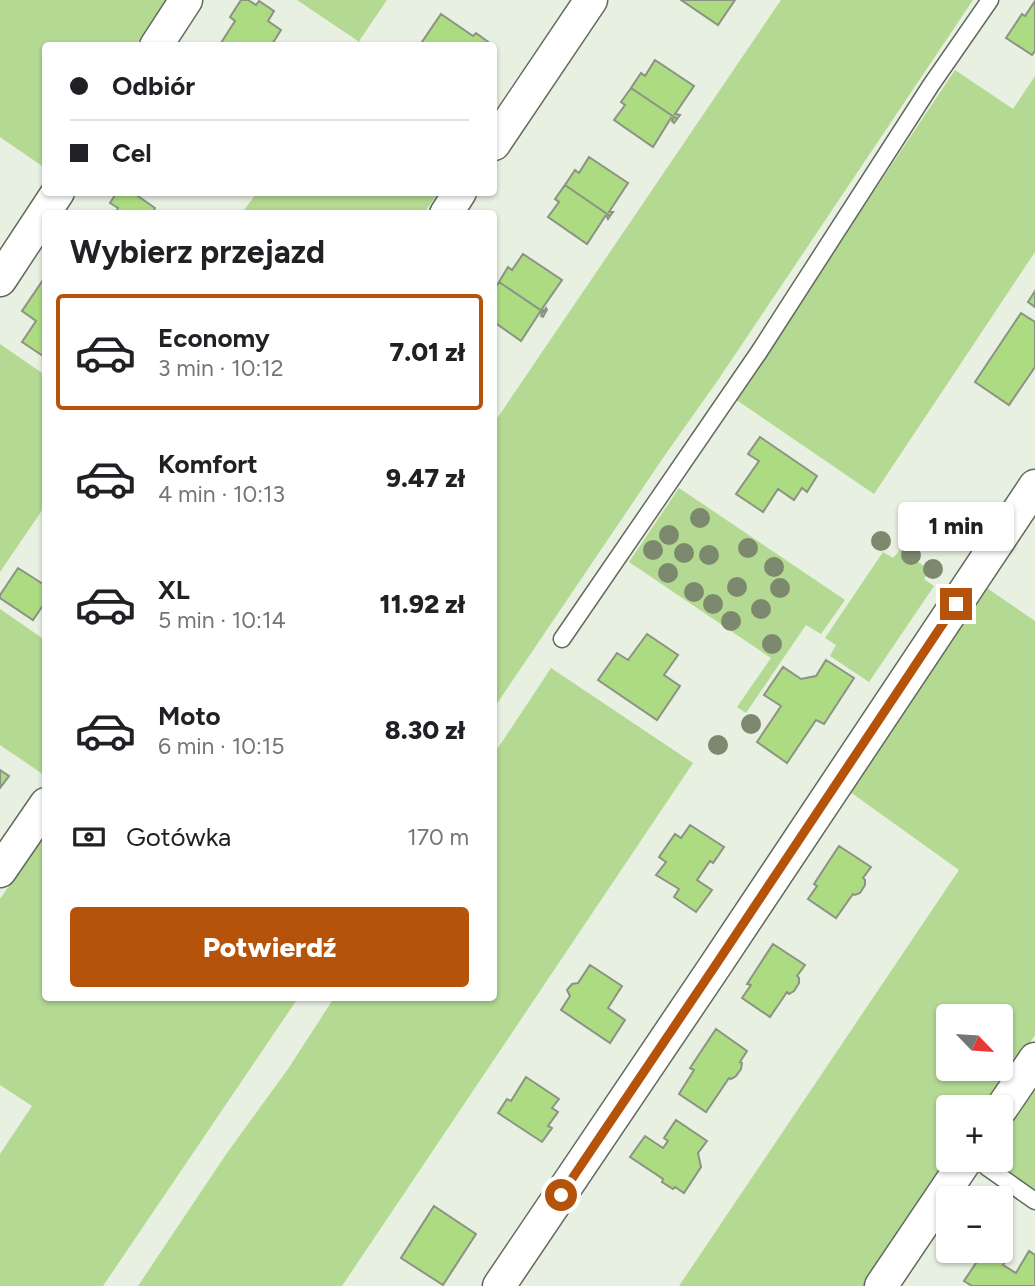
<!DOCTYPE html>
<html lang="pl">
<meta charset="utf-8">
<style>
:root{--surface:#fff;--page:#f6f6f6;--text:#202124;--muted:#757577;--line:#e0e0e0;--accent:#b45309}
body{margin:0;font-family:Figtree,sans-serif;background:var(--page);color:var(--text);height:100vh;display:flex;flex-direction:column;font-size:26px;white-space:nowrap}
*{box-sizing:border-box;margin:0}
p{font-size:23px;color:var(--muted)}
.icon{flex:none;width:38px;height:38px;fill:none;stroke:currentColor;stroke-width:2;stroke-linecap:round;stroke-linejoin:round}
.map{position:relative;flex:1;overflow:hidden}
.details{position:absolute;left:42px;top:210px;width:455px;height:791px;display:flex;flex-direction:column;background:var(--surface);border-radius:7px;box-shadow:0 2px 5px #0004}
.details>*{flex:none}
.guide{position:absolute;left:42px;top:42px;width:455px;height:154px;border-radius:7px;box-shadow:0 2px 5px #0004;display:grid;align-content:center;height:154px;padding:0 28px;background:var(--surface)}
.needle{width:46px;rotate:115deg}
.fabs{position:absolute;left:936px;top:1004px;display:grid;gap:14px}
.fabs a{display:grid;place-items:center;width:77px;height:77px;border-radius:7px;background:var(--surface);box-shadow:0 2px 5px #0004;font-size:35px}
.end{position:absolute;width:32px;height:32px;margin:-16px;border:9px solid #b45309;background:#fff;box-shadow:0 0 0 4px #fff}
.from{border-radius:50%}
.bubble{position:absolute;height:49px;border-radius:7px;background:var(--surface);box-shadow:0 2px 5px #0004;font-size:23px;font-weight:800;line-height:49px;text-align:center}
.guide b{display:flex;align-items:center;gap:24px;height:66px;font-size:26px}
.guide b+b{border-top:2px solid var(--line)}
.guide i{width:18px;height:18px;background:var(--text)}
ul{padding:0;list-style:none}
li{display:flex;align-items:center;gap:21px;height:116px;margin:0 14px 10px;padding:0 14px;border:4px solid transparent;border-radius:7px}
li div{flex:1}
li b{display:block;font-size:26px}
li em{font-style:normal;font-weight:800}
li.active{border-color:var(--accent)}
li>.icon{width:63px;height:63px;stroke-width:1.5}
h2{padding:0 28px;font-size:32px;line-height:84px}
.pay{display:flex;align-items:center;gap:18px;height:77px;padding:0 28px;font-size:26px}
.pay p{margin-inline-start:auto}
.cta{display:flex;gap:14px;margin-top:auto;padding:14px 28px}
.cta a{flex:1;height:80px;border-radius:7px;background:var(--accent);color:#fff;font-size:28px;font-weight:800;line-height:80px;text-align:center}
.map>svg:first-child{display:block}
.green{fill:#b3d992;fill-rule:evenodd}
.building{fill:#acdb81;stroke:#8b9385;stroke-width:2}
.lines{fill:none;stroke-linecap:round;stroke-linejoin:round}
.service-casing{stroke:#636a5d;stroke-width:19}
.minor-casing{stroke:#636a5d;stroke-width:35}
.service{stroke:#fff;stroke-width:16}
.minor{stroke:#fff;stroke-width:32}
.tree{fill:#7c896e}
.route{stroke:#b45309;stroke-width:9}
</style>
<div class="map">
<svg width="1035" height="1286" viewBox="0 0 1035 1286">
<rect width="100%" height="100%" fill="#e8f0e1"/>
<path class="green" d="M 0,0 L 166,0 L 136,45 L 46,46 L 45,168 L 0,137 Z
M 297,0 L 387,0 L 359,41 L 365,45 L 356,46 L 358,41 Z
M 781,0 L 973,0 L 718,380 L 665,455 L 494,708 L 494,423 Z
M 955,70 L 1013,109 L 1035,76 L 1035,252 L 874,494 L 735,399 Z
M 257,192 L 438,192 L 438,193 L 424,213 L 242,213 Z
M 0,344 L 45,375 L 45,506 L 0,572 Z
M 679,488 L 845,600 L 821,634 L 806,625 L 746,713 L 737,707 L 771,658 L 629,562 Z
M 900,550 L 930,570 L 924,579 L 934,586 L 869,682 L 830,656 L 836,645 L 825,638 L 883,552 L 893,558 Z
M 984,586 L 1035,621 L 1035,1035 L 986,1108 L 948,1108 L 948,1160 L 950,1160 L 865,1286 L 679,1286 L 959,870 L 846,789 ZM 948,1017 L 1001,1017 L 1001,1069 L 948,1069 Z
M 0,609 L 45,640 L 46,772 L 44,775 L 0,745 Z
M 551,668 L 693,763 L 342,1286 L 138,1286 L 227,1153 L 288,1069 L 334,998 L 494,998 L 494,754 Z
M 45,834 L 46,998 L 298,998 L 103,1286 L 0,1286 L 0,1154 L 32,1106 L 0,1085 L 0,899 Z
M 1035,1089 L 1035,1190 L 999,1166 L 998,1160 L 1001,1160 L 1001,1139 Z"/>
<path class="building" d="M 241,0 L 248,0 L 256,5 L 259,1 L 274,11 L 268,21 L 281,30 L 271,46 L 219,46 L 235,21 L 230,17 Z
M 681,0 L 735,0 L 718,25 Z
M 1035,1 L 1035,51 L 1032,55 L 1006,38 L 1022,14 L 1025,16 Z
M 441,14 L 473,36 L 476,33 L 491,44 L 490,46 L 423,46 L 424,44 L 422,42 Z
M 655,60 L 694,86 L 675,114 L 680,115 L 677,119 L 631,88 L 641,73 L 645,76 Z
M 631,88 L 677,119 L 674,123 L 672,121 L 673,119 L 671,118 L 653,147 L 614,120 L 625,105 L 621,102 Z
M 589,157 L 628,183 L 609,212 L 613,212 L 610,216 L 565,185 L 575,170 L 579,173 Z
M 565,185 L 610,216 L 608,219 L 606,215 L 587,244 L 548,217 L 559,202 L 555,199 Z
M 117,192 L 132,192 L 155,208 L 152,214 L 114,214 L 118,208 L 110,203 Z
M 523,254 L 562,280 L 542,309 L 544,311 L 546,308 L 547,310 L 545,313 L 499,282 L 508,267 L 512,270 Z
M 43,280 L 46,281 L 46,358 L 22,342 L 36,321 L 22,311 Z
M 499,282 L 545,313 L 543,317 L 541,316 L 542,313 L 540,312 L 521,341 L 494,322 L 494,289 Z
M 1035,291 L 1035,307 L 1028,302 Z
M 1021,313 L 1035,322 L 1035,367 L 1009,405 L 975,382 Z
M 760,437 L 817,476 L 807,492 L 802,488 L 794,500 L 778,489 L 763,512 L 736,494 L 759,461 L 748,454 Z
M 18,568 L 46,586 L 46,601 L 33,620 L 0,598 L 0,595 Z
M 647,634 L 678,655 L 664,675 L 680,686 L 657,720 L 598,680 L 617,653 L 628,660 Z
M 826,660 L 854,678 L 824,724 L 816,720 L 787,763 L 757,742 L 781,706 L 764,695 L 783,667 L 801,679 L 816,676 Z
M 0,770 L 9,776 L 0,788 Z
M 690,825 L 724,847 L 713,863 L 710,861 L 697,880 L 712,890 L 696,912 L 674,897 L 679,889 L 656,875 L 666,862 L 659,857 L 675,834 L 681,838 Z
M 839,846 L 871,867 L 863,878 L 865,880 L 865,885 L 860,893 L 855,895 L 853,894 L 836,918 L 808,899 L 817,886 L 814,884 Z
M 773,944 L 805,965 L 797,976 L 799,978 L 799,983 L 794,991 L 789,994 L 787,992 L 770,1017 L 742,998 L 751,985 L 747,984 Z
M 590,965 L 622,986 L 608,1008 L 625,1020 L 610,1043 L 561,1010 L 570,996 L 567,990 L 572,984 L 578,983 Z
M 716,1029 L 747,1051 L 740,1062 L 742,1063 L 741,1069 L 736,1076 L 731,1079 L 729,1078 L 706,1112 L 679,1094 L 694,1070 L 690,1068 Z
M 526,1077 L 559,1099 L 552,1108 L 558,1112 L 548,1126 L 552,1128 L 542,1142 L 498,1113 L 507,1099 L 511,1101 Z
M 676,1120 L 707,1141 L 698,1153 L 701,1167 L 684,1193 L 675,1187 L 673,1189 L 662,1182 L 663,1179 L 630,1157 L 645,1136 L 663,1148 L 668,1141 L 664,1138 Z
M 434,1206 L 476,1234 L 443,1285 L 401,1258 Z
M 984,1251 L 992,1251 L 1006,1261 L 1003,1265 L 1016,1273 L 1029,1251 L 1035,1255 L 1035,1286 L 972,1286 L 964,1281 Z"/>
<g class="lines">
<g class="service-casing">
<path id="service" d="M 562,639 L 759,352 L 931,85 L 990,0
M 980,1160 L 988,1168 L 1035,1201"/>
</g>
<g class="minor-casing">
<path id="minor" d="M 156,46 L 186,0
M 494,144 L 591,0
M 446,214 L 460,192
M 0,280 L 58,192
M 0,871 L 46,804
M 1001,1109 L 1035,1059
M 499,1286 L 715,966 L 1035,486
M 881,1286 L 966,1160"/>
</g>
<use href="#service" class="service"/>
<use href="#minor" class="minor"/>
</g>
<g class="tree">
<circle cx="700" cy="518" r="10"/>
<circle cx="669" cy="535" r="10"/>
<circle cx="881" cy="541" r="10"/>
<circle cx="748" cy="548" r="10"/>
<circle cx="653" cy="550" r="10"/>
<circle cx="684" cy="553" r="10"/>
<circle cx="709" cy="555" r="10"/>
<circle cx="911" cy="555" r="10"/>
<circle cx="774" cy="567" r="10"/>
<circle cx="933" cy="569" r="10"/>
<circle cx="668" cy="573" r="10"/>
<circle cx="737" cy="587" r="10"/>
<circle cx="780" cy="588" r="10"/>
<circle cx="694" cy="592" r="10"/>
<circle cx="713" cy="604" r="10"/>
<circle cx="761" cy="609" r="10"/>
<circle cx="731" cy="621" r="10"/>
<circle cx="772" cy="644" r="10"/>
<circle cx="751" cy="724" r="10"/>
<circle cx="718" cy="745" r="10"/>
</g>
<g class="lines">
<path class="route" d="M 561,1195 L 715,966 L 956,604"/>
</g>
</svg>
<div class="fabs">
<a><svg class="needle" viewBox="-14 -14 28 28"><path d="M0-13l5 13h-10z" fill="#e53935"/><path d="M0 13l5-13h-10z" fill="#757577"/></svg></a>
<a>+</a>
<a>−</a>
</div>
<i class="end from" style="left:561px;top:1195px"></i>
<i class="end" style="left:956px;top:604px"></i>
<div class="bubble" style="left:898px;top:502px;width:116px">1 min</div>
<div class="guide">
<b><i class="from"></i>Odbiór</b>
<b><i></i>Cel</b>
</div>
<section class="details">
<h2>Wybierz przejazd</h2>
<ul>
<li class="active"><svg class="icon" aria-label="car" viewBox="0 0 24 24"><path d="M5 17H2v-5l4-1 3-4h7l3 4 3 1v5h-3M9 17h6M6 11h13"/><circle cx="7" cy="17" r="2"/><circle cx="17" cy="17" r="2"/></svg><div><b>Economy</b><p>3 min · 10:12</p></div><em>7.01 zł</em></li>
<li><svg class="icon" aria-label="car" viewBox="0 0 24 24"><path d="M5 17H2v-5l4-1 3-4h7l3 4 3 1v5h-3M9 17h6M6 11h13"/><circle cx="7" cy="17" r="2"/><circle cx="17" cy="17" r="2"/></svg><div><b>Komfort</b><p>4 min · 10:13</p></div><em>9.47 zł</em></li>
<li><svg class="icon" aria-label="car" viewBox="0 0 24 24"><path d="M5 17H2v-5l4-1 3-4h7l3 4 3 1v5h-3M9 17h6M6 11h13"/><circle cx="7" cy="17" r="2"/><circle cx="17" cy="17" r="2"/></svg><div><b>XL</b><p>5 min · 10:14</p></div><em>11.92 zł</em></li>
<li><svg class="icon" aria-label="car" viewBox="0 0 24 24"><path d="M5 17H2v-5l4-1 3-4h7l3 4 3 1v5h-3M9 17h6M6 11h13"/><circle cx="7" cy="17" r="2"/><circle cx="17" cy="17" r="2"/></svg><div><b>Moto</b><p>6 min · 10:15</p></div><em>8.30 zł</em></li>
</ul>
<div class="pay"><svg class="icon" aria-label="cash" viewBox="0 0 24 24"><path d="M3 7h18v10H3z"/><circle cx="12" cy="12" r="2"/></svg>Gotówka<p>170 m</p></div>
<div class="cta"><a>Potwierdź</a></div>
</section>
</div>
